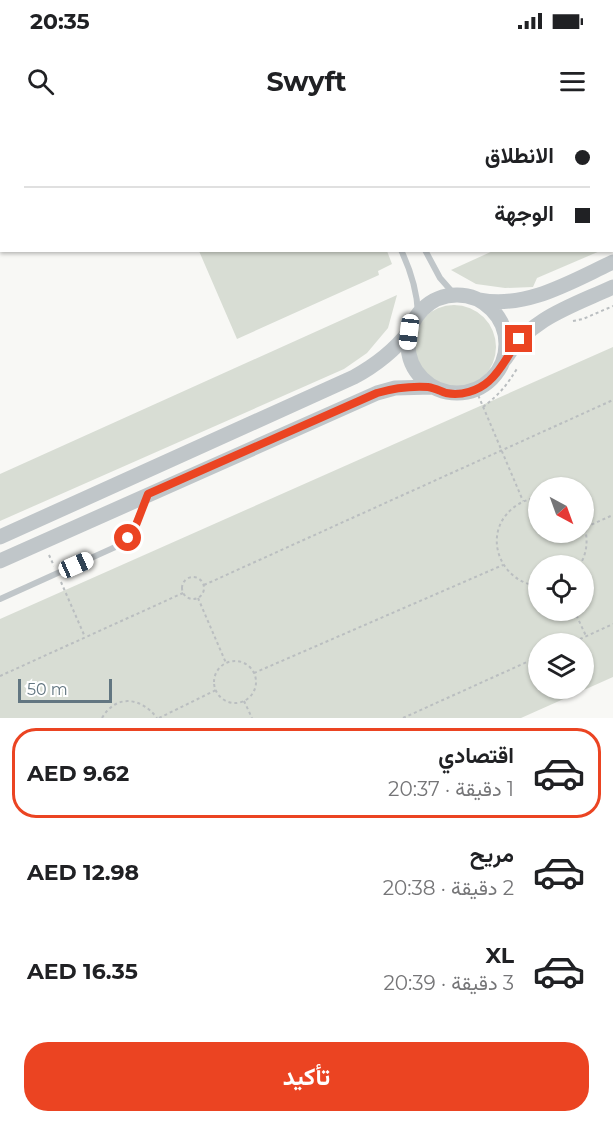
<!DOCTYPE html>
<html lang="ar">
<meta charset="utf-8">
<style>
:root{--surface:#fff;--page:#f6f6f6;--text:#202124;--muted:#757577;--line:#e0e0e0;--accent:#eb4422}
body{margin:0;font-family:Montserrat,Vazirmatn,sans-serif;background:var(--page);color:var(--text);direction:rtl;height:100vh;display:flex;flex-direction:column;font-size:22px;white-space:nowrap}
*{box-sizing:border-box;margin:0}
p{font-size:20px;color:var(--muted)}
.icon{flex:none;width:33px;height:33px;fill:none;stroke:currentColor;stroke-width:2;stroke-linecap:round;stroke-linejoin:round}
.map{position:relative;height:598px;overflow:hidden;direction:ltr}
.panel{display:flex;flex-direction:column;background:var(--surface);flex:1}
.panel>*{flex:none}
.top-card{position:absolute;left:0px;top:0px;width:614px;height:132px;box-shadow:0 2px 4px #0004;direction:rtl;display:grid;align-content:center;height:132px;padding:0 24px;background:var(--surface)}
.needle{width:39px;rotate:139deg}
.controls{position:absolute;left:528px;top:357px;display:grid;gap:12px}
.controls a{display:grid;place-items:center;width:66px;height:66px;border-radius:50%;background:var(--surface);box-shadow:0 2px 4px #0004;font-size:30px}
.scale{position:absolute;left:18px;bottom:15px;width:94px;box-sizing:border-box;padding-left:6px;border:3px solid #627681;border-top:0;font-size:16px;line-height:21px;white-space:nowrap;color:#627681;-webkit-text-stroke:4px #fff;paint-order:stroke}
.end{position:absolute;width:27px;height:27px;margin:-14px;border:8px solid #eb4422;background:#fff;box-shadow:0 0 0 3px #fff}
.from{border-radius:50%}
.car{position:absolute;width:18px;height:36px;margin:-18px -9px;border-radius:8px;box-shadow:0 0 4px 2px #0007;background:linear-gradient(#fff 24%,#345 0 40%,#fff 0 76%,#345 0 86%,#fff 0)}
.top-card b{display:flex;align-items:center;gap:21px;height:57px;font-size:22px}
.top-card b+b{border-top:2px solid var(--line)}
.top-card i{width:15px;height:15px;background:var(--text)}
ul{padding:10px 0 0;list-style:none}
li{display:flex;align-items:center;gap:18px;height:90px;margin:0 12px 9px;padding:0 12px;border:3px solid transparent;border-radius:24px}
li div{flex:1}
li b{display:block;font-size:22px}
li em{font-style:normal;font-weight:700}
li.active{border-color:var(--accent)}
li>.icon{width:54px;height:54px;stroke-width:1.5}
.action{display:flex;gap:12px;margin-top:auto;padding:12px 24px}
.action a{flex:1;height:69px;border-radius:24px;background:var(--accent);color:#fff;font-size:24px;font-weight:700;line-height:69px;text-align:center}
.status{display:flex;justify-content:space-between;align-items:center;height:42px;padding:0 30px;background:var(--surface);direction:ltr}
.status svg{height:16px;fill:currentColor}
header{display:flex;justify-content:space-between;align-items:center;height:78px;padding:0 24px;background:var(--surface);font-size:27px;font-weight:700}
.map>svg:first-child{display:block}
.green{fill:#d8ddd4;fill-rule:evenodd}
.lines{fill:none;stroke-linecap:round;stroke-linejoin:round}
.path{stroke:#babec0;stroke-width:2;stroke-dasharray:3 3;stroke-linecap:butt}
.service{stroke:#c0c6c9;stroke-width:6}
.tertiary{stroke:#c0c6c9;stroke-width:15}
.route{stroke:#eb4422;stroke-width:8}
</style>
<div class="status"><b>20:35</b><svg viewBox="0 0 49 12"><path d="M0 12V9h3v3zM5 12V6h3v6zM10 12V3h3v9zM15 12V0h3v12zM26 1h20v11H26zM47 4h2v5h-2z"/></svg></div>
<header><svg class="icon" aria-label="menu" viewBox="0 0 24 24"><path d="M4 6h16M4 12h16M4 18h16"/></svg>Swyft<svg class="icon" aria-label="search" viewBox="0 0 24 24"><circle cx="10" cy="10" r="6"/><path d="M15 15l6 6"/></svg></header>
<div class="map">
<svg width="613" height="598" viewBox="0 0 613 598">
<rect width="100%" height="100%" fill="#f8f8f5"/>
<path class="green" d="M 412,0 L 567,0 L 568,1 L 410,1 Z
M 495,130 L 600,130 L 600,131 L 537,158 L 533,167 L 505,168 L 476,164 L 451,150 Z
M 199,131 L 387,131 L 392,144 L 378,151 L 379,155 L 237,219 Z
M 397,175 L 388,208 L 367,233 L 344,249 L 0,401 L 0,354 Z
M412 227a42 42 0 1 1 84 0a42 42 0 1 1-84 0Z
M 613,227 L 613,557 L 521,598 L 0,598 L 0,499 ZM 538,368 L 584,368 L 584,412 L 538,412 ZM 538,446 L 584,446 L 584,490 L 538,490 ZM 538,524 L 584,524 L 584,568 L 538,568 Z"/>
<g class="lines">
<path class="path" d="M 174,0 L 174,2
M 302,0 L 305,2
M 573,201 L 583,199 L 613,186
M 476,270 L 523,381
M 483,287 C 500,274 507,265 518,247
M 538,377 C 529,379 520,382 513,388 C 481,414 500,462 538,466
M 586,407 L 613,395
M 49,435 L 54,446
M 579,446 C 588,433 588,418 584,405
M182 468a11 11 0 1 1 22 0a11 11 0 1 1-22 0Z
M 61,462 L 85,517
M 204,465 L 613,280
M 198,478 L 226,543
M 574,490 L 586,516
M 569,524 L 613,504
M214 562a21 21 0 1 1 42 0a21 21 0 1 1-42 0Z
M 254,553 L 503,445
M 0,556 L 183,473
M 244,581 L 252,598
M 102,598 C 116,574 141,577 157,598
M 159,598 L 216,570
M 403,598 L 538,537"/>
<path class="service" d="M 162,0 L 163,2
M 386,0 L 386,2
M 324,2 L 325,0
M 391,2 L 392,0
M 401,130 C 411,151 417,170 418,193
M 425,130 L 440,158 L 455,175
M 0,479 L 122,424 L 132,412 L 146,379"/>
<path class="tertiary" d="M408 224a49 49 0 1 1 98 0a49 49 0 1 1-98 0Z
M 480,180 C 527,189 572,161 613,142
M 505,239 C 530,198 572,186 613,167
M 0,417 L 354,257 C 376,245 393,232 409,212
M 0,441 L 377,273 L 395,268 L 432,267"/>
</g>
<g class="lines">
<path class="route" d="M 128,418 L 136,405 L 148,374 L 377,273 C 394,268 411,266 428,267 C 435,268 440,271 446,273 C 461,276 478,271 489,261 C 502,250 509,233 519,219"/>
</g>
</svg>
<div class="controls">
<a><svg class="needle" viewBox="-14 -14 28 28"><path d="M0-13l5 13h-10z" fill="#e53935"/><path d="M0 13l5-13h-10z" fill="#757577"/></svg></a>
<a><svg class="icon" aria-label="locate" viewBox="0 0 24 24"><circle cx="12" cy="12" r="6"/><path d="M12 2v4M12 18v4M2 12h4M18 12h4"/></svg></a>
<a><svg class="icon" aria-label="layers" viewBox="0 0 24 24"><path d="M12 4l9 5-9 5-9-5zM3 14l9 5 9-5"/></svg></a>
</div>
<div class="scale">50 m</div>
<i class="end from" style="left:128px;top:418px"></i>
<i class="end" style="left:519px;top:219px"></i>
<i class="car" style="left:409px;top:212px;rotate:187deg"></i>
<i class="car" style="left:76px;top:445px;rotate:66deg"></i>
<div class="top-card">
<b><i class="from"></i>الانطلاق</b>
<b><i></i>الوجهة</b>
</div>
</div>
<section class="panel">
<ul>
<li class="active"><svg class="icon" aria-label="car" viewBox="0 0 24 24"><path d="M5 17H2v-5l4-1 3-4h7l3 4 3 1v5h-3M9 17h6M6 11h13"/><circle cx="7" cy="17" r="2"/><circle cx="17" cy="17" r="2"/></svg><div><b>اقتصادي</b><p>1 دقيقة · 20:37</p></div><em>AED 9.62</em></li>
<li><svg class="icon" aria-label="car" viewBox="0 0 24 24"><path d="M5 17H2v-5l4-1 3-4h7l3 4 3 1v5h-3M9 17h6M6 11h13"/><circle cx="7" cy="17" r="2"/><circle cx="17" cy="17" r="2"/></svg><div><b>مريح</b><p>2 دقيقة · 20:38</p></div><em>AED 12.98</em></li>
<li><svg class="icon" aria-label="car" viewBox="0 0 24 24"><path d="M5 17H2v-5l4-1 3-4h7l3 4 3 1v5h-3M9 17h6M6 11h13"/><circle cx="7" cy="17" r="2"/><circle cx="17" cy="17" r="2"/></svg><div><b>XL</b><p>3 دقيقة · 20:39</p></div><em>AED 16.35</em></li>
</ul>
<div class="action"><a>تأكيد</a></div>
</section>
